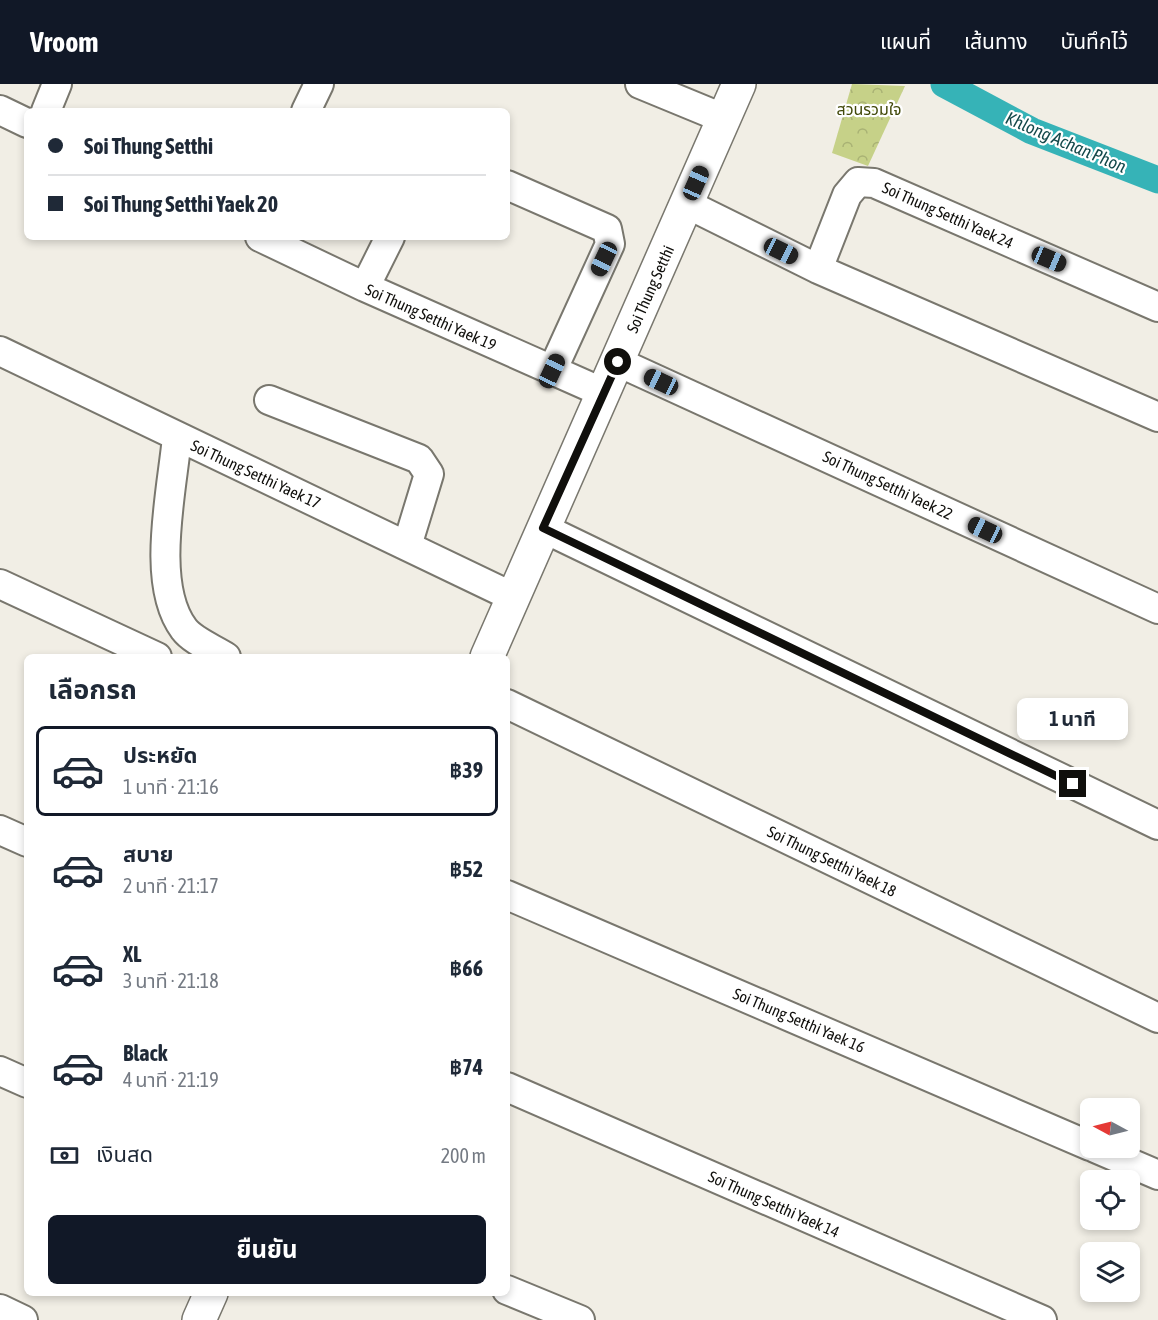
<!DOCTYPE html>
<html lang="th">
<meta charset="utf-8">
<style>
:root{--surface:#fff;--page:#f2f2f3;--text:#1f2937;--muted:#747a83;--line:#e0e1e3;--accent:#111827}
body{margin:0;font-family:"Asap Condensed","Noto Sans Thai",sans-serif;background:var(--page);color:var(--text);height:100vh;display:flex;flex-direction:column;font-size:22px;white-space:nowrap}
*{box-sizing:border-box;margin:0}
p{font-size:20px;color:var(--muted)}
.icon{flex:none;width:33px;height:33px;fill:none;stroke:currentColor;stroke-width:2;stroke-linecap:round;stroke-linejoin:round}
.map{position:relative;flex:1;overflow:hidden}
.sheet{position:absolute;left:24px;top:570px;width:486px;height:642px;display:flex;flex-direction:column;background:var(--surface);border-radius:9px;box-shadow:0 3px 9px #0003}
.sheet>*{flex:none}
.guide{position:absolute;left:24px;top:24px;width:486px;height:132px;border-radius:9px;box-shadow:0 3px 9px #0003;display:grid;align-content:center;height:132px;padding:0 24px;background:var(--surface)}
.needle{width:39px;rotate:277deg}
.fabs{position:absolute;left:1080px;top:1014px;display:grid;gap:12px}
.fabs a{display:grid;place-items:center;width:60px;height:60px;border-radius:9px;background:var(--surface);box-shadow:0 3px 9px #0003;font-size:30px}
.end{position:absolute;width:27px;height:27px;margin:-14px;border:8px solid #100f0c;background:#fff;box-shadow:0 0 0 3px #fff}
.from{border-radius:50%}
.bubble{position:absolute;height:42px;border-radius:9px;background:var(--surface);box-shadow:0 3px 9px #0003;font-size:20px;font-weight:700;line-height:42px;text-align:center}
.car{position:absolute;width:18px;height:36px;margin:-18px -9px;border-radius:8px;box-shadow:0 0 4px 2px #0007;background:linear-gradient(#222 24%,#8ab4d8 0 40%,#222 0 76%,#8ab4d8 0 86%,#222 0)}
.guide b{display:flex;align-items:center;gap:21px;height:57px;font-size:22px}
.guide b+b{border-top:2px solid var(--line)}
.guide i{width:15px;height:15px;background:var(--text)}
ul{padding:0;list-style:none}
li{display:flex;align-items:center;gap:18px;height:90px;margin:0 12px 9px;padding:0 12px;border:3px solid transparent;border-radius:9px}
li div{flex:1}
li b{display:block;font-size:22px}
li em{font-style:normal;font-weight:700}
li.selected{border-color:var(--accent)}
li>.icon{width:54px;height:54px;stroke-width:1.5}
h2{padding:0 24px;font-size:27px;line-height:72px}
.pay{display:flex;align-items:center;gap:15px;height:66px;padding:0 24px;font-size:22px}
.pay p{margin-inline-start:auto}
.cta{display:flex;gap:12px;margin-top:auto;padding:12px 24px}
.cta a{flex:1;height:69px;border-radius:9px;background:var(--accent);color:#fff;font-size:24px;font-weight:700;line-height:69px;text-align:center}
header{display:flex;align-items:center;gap:36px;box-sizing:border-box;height:84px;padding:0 30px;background:var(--accent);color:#fff}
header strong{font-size:28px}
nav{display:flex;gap:33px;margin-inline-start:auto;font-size:21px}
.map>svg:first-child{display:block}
.park{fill:url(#park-crowns)}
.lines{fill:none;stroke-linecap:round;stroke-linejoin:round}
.canal{stroke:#36b3b7;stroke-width:27}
.minor-casing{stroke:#79776e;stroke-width:32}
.major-casing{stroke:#79776e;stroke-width:36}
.minor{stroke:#fff;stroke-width:28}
.major{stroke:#fff;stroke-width:33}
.route{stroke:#100f0c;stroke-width:8}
.labels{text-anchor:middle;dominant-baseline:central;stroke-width:4.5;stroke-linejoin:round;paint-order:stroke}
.park-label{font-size:16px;fill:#42490a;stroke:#fff}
.street-label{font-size:16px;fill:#100f0c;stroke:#fff}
.water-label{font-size:18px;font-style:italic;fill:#14494b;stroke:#fff}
</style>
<header>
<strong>Vroom</strong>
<nav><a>แผนที่</a><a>เส้นทาง</a><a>บันทึกไว้</a></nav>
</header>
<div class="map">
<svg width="1158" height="1236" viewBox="0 0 1158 1236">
<defs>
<pattern id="park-crowns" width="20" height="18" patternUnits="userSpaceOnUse" patternTransform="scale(1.5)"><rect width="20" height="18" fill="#c6d188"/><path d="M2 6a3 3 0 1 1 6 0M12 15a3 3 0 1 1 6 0" fill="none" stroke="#a9b274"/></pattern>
</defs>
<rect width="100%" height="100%" fill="#f1eee5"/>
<path class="park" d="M 852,0 L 905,2 L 868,82 L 832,69 Z"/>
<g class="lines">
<path class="canal" d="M 944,0 L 1032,47 L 1158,96"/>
<g class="minor-casing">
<path id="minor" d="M 640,0 L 725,35
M 0,26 L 27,39
M 46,27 L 57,0
M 306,27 L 319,0
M 507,101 L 607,145 L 610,160 L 552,287
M 687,120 L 818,185 L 1158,333
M 260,153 L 365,203 L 604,309
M 818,185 L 847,111 L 858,98 L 874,99 L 1158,223
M 365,203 L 390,153
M 0,267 L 513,513
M 618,278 L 1158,525
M 269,316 L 419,375 L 429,390 L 407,462
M 177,353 C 172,407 150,500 184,545 C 193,557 214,565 226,573
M 543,444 L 1158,741
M 0,500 L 157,573
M 507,620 L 1158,934
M 0,746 L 27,758
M 507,811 L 1090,1062
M 0,987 L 27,999
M 507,1003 L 1042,1236
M 1095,1064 L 1158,1091
M 507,1206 L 580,1236
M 0,1225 L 23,1236"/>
</g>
<g class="major-casing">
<path id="major" d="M 487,573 L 739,0
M 199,1236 L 211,1209"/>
</g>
<use href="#minor" class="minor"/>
<use href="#major" class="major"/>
</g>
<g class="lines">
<path class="route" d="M 618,278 L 543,444 L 1073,700"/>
</g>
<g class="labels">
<g class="park-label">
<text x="869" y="25">สวนรวมใจ</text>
</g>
<g class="street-label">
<text transform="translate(948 131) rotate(24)">Soi Thung Setthi Yaek 24</text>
<text transform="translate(650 205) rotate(-66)">Soi Thung Setthi</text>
<text transform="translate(431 233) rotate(24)">Soi Thung Setthi Yaek 19</text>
<text transform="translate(256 390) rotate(25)">Soi Thung Setthi Yaek 17</text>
<text transform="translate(888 401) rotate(25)">Soi Thung Setthi Yaek 22</text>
<text transform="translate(832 777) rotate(26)">Soi Thung Setthi Yaek 18</text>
<text transform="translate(799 936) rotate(23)">Soi Thung Setthi Yaek 16</text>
<text transform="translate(774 1120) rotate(24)">Soi Thung Setthi Yaek 14</text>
</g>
<g class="water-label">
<text transform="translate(1066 58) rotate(23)">Khlong Achan Phon</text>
</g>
</g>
</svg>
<div class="fabs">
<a><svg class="needle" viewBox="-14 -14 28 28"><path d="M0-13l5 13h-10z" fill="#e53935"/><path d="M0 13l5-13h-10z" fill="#747a83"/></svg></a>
<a><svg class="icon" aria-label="locate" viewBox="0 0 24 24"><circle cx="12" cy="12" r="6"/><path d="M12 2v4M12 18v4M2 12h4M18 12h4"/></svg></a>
<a><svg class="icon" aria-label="layers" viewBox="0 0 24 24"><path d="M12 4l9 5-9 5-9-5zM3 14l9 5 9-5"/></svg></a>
</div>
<i class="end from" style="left:618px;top:278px"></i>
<i class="end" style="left:1073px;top:700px"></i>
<div class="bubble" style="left:1017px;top:614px;width:111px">1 นาที</div>
<i class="car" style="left:696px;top:99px;rotate:24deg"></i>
<i class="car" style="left:781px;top:167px;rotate:116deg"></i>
<i class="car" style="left:604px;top:175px;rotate:205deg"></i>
<i class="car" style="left:1049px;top:175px;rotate:113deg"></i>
<i class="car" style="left:552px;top:287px;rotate:25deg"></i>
<i class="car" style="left:661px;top:298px;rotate:295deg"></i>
<i class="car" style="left:985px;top:446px;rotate:295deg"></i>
<div class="guide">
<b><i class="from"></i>Soi Thung Setthi</b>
<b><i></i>Soi Thung Setthi Yaek 20</b>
</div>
<section class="sheet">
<h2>เลือกรถ</h2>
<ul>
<li class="selected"><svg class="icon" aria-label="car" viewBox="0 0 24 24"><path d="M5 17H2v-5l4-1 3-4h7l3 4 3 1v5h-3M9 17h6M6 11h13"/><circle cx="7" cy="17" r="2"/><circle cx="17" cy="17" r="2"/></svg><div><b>ประหยัด</b><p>1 นาที · 21:16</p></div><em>฿39</em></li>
<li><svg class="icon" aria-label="car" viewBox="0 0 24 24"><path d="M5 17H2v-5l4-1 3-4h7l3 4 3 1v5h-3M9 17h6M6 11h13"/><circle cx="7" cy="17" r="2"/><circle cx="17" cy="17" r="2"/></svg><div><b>สบาย</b><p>2 นาที · 21:17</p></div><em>฿52</em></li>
<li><svg class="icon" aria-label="car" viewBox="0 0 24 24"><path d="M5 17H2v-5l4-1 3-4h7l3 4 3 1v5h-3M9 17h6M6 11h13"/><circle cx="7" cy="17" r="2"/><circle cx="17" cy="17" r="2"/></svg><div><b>XL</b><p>3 นาที · 21:18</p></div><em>฿66</em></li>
<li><svg class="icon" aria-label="car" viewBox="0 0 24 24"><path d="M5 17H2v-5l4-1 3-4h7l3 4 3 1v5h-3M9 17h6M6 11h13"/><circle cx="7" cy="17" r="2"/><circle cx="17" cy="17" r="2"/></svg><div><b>Black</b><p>4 นาที · 21:19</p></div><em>฿74</em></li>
</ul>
<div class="pay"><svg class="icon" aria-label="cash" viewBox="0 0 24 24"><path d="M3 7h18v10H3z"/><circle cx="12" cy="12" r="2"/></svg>เงินสด<p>200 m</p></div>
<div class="cta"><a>ยืนยัน</a></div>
</section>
</div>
